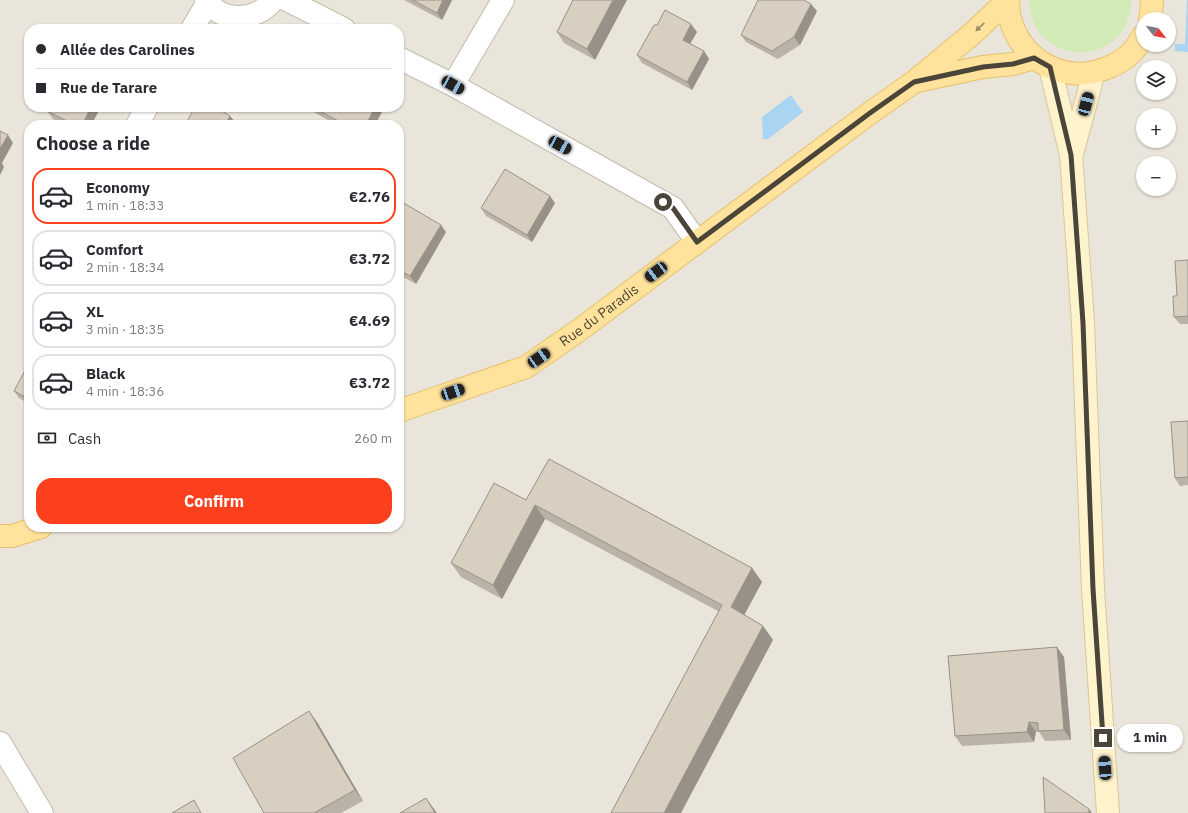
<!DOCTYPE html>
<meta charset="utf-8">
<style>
:root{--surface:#fff;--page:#f7f7f7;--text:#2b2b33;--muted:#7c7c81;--line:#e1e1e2;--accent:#fc3f1d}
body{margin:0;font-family:"IBM Plex Sans",sans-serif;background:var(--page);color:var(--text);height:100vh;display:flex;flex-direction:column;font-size:15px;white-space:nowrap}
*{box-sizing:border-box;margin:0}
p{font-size:13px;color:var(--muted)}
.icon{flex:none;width:22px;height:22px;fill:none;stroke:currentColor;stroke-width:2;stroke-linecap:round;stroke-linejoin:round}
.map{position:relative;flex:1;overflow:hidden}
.drawer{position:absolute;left:24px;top:120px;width:380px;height:412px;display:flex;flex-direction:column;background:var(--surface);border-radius:16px;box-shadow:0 1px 3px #0004}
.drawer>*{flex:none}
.top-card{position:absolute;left:24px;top:24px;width:380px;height:88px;border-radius:16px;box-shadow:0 1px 3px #0004;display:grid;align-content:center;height:88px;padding:0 12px;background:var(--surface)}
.needle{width:26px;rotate:121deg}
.tools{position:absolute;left:1136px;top:12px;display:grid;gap:8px}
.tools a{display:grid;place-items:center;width:40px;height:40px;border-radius:50%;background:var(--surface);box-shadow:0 1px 3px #0004;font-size:20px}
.end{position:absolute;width:18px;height:18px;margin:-9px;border:5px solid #4b4439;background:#fff;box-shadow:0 0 0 2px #fff}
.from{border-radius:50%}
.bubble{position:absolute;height:28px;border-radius:14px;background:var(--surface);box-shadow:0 1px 3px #0004;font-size:13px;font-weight:700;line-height:28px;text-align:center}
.car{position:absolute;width:12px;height:24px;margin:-12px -6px;border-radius:5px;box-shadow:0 0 3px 1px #0007;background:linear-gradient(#222 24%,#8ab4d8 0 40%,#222 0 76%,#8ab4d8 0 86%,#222 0)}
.top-card b{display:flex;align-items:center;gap:14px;height:38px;font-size:15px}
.top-card b+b{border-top:1px solid var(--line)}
.top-card i{width:10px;height:10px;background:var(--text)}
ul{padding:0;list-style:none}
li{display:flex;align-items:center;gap:12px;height:56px;margin:0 8px 6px;padding:0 4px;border:2px solid var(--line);border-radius:16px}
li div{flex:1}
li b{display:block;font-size:15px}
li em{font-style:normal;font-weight:700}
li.on{border-color:var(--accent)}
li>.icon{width:36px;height:36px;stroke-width:1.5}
h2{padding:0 12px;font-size:18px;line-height:48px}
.pay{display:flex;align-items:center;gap:10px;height:44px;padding:0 12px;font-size:15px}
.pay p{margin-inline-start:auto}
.button{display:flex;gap:8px;margin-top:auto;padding:8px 12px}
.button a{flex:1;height:46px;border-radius:16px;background:var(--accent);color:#fff;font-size:16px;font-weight:700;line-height:46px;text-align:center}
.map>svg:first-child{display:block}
.residential{fill:#eae5da;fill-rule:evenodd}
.green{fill:#d2eab5}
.water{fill:#a9d4f2}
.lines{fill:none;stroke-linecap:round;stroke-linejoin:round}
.minor-casing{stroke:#c2bbae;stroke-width:24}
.secondary-casing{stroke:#d6c79b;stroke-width:24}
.primary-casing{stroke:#e6c16a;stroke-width:24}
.minor{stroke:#fff;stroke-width:22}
.secondary{stroke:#fff3cd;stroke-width:22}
.primary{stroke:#ffe39c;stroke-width:22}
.wall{fill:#bab2a6}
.shaded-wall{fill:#979187}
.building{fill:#d8cfc1;stroke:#979187}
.oneway{fill:#9c8c66}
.route{stroke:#4b4439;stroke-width:5}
.labels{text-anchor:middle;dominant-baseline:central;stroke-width:4;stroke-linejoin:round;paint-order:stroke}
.street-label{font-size:14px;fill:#4b4439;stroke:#fff}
</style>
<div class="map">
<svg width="1188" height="813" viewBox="0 0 1188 813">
<rect width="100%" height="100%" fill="#f6f3ec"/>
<path class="residential" d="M 0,0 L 1188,0 L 1188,813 L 0,813 ZM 1143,19 L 1169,19 L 1169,45 L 1143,45 ZM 29,29 L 399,29 L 399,107 L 29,107 ZM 1143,67 L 1169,67 L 1169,93 L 1143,93 ZM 1143,115 L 1169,115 L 1169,141 L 1143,141 ZM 29,125 L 399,125 L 399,527 L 29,527 ZM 1143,163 L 1169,163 L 1169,189 L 1143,189 Z"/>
<path class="green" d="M 1029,0 L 1131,0 C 1131,5 1131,11 1129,15 C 1118,57 1065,65 1039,32 C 1032,23 1030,11 1029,0 Z"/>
<path class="water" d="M 1187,0 L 1188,0 L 1188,52 L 1175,51 L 1175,44 L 1185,44 Z
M 791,95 L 803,112 L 768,139 L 763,139 L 762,117 Z"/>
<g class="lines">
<g class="minor-casing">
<path id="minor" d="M 206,0 C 222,24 257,21 273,0
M 287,0 L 344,29
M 192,29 L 208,2
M 399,58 L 453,85 L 673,208 L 697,242
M 453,85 L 503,0
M 137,125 L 147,107
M 0,743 L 42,813"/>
</g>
<g class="secondary-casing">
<path id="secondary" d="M 1050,67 L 1071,155 L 1083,323 L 1093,589 L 1108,813
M 1072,154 L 1089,91 L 1093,73"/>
</g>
<g class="primary-casing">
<g id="primary">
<path d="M 1008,0 C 1009,6 1008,13 1010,18 C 1021,60 1063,84 1104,69 C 1121,63 1135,53 1143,36"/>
<path d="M 1150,19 L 1151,14 L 1152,0"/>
<path d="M 917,81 L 983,67 L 1013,64 L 1034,58"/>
<path id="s1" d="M 399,411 L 526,367 L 578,331 L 870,113 L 914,82 L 972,34 L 1008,0"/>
<path d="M 0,536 L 12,536 L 41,527"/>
</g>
</g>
<use href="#minor" class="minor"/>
<use href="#secondary" class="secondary"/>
<use href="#primary" class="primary"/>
</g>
<path class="wall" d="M 404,0 L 452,0 L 442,20 Z
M 573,0 L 595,60 L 564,43 L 557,32 Z
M 817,11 L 800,45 L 778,59 L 746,42 L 741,35 Z
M 657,25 L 697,32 L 690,44 L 704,51 L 709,59 L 692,90 L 642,63 L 637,55 Z
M 50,107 L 101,107 L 91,125 L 65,125 L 53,119 L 47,111 Z
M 308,107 L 383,107 L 384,108 L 375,125 L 337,125 L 310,110 Z
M 555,203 L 532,242 L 486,216 L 481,208 Z
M 399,207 L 446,232 L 416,284 L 399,275 Z
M 1188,260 L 1188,324 L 1180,324 L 1174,317 L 1177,296 Z
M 29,363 L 29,404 L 19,398 L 14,391 Z
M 1188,421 L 1188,485 L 1180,486 L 1175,478 Z
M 526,500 L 752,568 L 762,582 L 744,615 L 763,626 L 773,640 L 718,611 L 545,519 L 502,599 L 461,577 L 451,563 Z
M 1064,657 L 1071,740 L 1045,741 L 1039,732 L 1036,732 L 1034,742 L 962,746 L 955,736 Z
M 317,722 L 363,801 L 341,813 L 264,813 Z"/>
<path class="shaded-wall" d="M 443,0 L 452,0 L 442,20 L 437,13 Z
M 613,0 L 627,0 L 595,60 L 587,49 Z
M 811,4 L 817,11 L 800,45 L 794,37 Z
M 691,24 L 697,32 L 688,47 L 683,40 Z
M 704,51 L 709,59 L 692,90 L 687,82 Z
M 91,107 L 101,107 L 91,125 L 82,125 Z
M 375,107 L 383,107 L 384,108 L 375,125 L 366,125 Z
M 230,116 L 236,123 L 235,125 L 225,125 Z
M 8,135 L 13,143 L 2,163 L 4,167 L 0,175 L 0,149 Z
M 550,196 L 555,203 L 532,242 L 527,235 Z
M 441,225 L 446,232 L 416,284 L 410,276 Z
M 535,505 L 545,519 L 502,599 L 493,585 Z
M 752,568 L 762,582 L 741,621 L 731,607 Z
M 763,626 L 773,640 L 681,813 L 664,813 Z
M 1057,647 L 1064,657 L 1071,740 L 1064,730 Z
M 309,711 L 317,722 L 363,801 L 355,790 Z
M 1029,722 L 1036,732 L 1034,742 L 1027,732 Z
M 426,798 L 437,813 L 435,813 Z
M 1089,809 L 1092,813 L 1089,813 Z"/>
<path class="building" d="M 413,0 L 443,0 L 437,13 Z
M 573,0 L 613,0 L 587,49 L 557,32 Z
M 758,0 L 804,0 L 811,4 L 794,37 L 772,51 L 741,35 Z
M 665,10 L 691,24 L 683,40 L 704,51 L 687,82 L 637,55 L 654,25 L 657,25 Z
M 50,107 L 91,107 L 82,125 L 75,125 L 47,111 Z
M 195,107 L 215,107 L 230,116 L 225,125 L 185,125 Z
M 312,107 L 375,107 L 366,125 L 346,125 Z
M 0,131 L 8,135 L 0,149 Z
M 505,169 L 550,196 L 527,235 L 481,208 Z
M 402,202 L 441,225 L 410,276 L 399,270 L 399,207 Z
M 1188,260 L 1188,316 L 1174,317 L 1173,296 L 1177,296 L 1175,261 Z
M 29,363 L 29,399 L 14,391 Z
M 1188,421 L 1188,477 L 1175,478 L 1171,422 Z
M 549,459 L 752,568 L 731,607 L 763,626 L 664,813 L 611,813 L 722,605 L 535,505 L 493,585 L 451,563 L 494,483 L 526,500 Z
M 1057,647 L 1064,730 L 1038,731 L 1038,723 L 1029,722 L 1027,732 L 955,736 L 948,656 Z
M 309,711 L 355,790 L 314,813 L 264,813 L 233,758 Z
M 1043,777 L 1089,809 L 1089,813 L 1045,813 Z
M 426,798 L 435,813 L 400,813 Z
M 194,800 L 201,813 L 172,813 Z"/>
<defs><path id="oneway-solid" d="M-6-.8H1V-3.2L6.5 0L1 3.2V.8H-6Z"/></defs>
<use class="oneway" href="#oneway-solid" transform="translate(980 27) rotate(137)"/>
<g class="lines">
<path class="route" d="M 663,202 L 673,208 L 697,242 L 870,113 L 914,82 L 983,67 L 1013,64 L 1034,58 L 1050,67 L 1071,155 L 1083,323 L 1093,589 L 1103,738"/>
</g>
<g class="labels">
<g class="street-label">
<text stroke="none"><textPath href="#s1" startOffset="224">Rue du Paradis</textPath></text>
</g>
</g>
</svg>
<div class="tools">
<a><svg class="needle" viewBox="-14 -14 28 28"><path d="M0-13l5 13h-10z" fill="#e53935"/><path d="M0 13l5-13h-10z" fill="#7c7c81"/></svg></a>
<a><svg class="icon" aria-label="layers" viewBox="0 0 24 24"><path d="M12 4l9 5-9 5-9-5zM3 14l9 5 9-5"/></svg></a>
<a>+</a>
<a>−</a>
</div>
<i class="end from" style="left:663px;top:202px"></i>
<i class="end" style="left:1103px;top:738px"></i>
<div class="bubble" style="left:1117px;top:724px;width:66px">1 min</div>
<i class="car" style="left:453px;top:85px;rotate:119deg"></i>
<i class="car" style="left:1086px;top:104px;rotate:15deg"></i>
<i class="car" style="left:560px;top:145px;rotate:119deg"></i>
<i class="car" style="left:656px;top:272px;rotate:233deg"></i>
<i class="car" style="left:539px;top:358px;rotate:56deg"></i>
<i class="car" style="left:453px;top:392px;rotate:71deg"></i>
<i class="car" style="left:1105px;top:768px;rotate:356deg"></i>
<div class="top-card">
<b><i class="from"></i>Allée des Carolines</b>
<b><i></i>Rue de Tarare</b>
</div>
<section class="drawer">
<h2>Choose a ride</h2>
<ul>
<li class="on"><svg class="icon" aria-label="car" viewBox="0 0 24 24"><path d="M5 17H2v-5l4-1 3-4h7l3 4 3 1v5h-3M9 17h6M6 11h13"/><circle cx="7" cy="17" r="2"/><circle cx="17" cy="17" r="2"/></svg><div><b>Economy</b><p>1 min · 18:33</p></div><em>€2.76</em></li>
<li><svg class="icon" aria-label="car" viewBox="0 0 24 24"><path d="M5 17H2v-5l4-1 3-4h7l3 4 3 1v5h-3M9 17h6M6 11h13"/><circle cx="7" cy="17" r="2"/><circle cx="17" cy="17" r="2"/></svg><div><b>Comfort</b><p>2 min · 18:34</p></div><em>€3.72</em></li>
<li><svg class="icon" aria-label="car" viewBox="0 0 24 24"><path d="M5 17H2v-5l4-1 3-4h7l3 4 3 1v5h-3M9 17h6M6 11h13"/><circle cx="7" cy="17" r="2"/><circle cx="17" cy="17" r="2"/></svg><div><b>XL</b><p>3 min · 18:35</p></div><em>€4.69</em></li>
<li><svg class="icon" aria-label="car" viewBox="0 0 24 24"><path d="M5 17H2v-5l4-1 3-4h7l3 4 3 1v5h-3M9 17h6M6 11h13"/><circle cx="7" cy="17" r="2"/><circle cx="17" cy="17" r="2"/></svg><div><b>Black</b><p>4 min · 18:36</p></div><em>€3.72</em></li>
</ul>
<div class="pay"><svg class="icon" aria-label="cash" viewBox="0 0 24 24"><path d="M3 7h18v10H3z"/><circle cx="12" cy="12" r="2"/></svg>Cash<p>260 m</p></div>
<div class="button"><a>Confirm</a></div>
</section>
</div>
